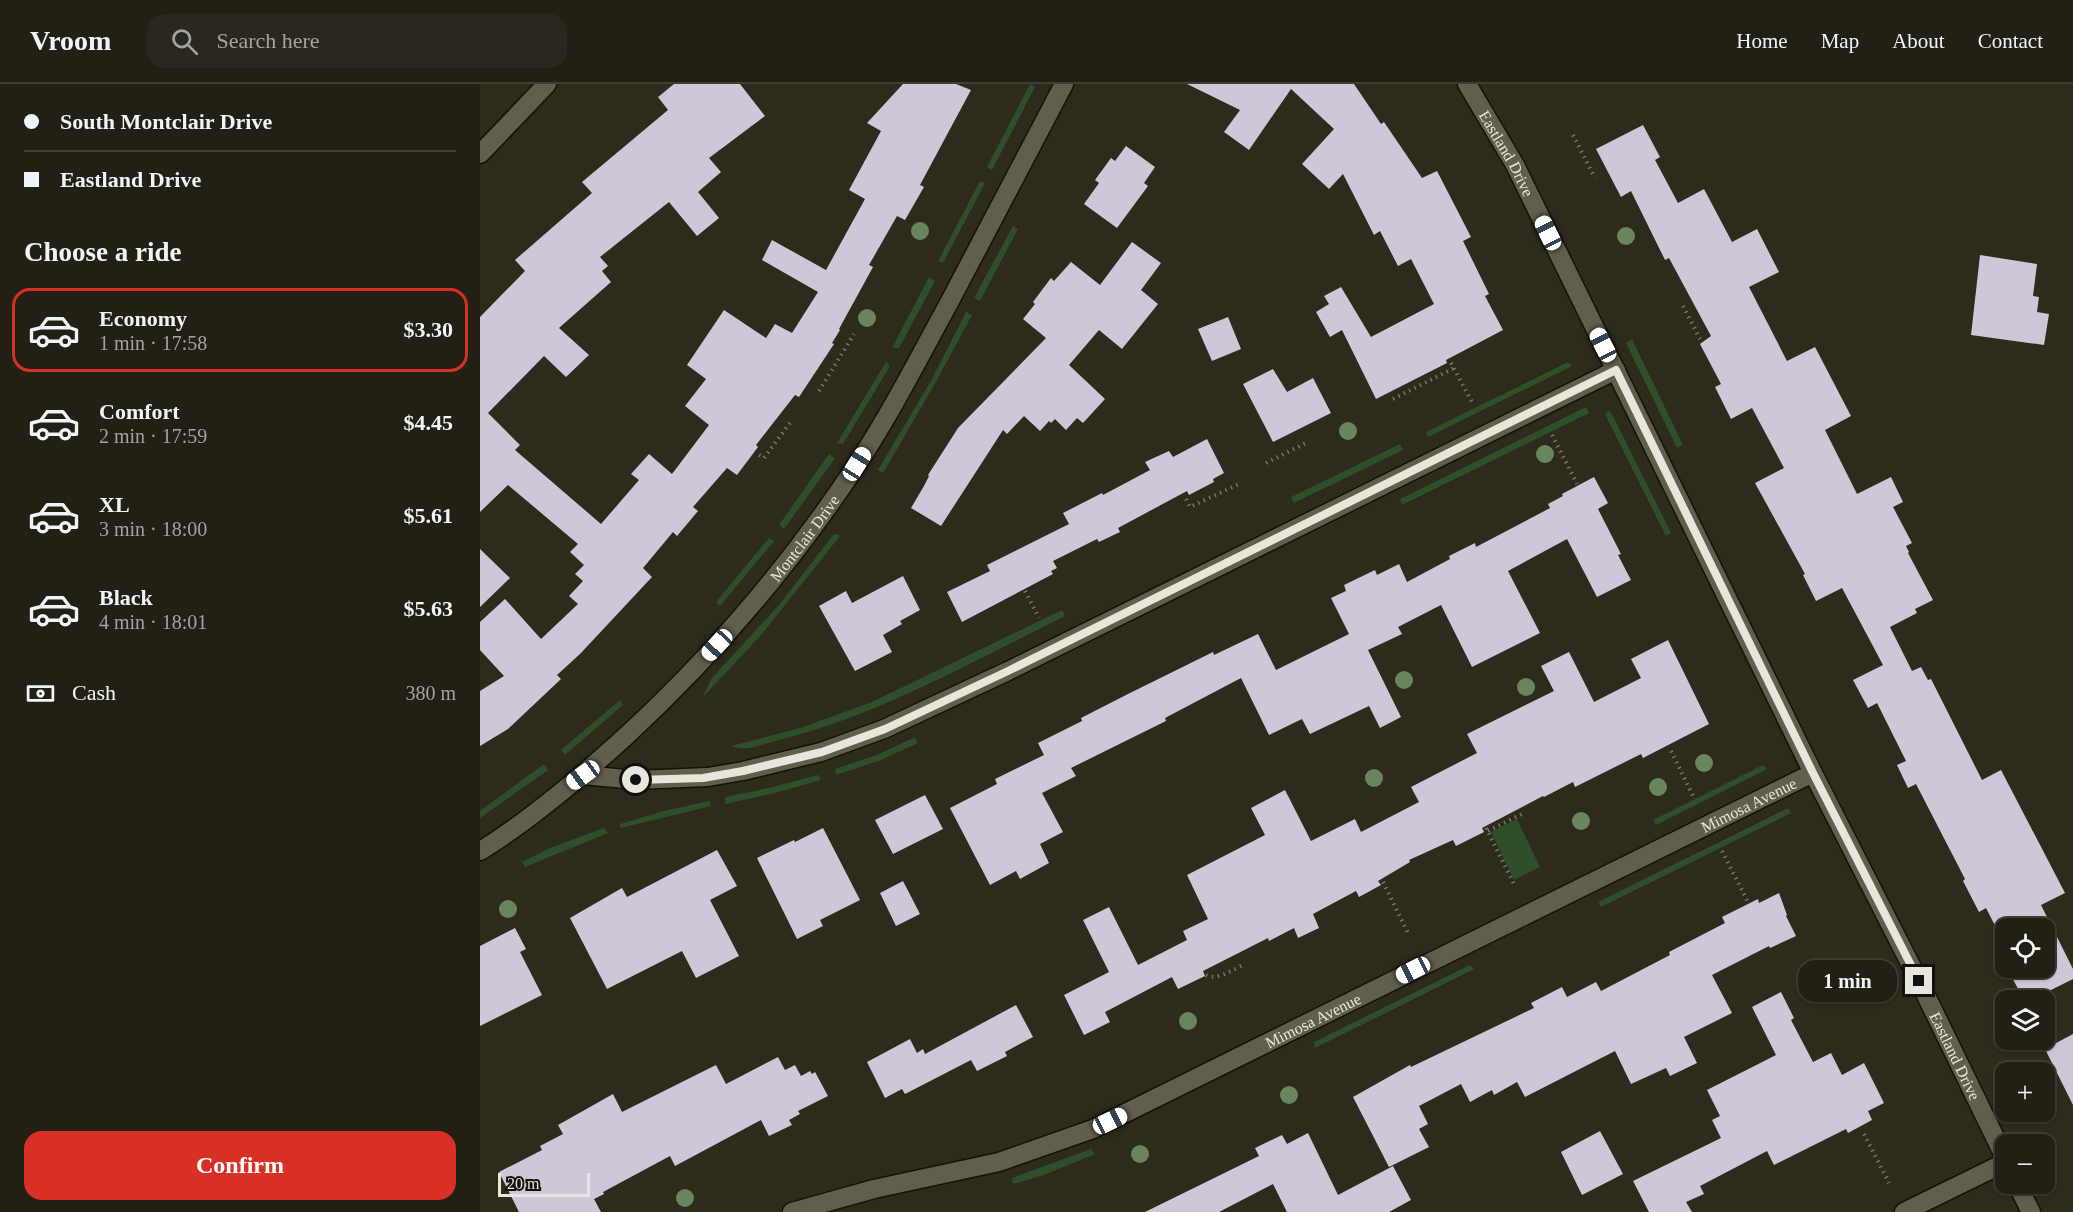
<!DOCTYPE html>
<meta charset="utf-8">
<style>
:root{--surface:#222015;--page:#2a281e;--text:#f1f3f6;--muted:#a2a3a0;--line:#3f3e34;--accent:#d93025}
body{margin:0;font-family:"Times New Roman",serif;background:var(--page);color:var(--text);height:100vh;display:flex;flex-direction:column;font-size:22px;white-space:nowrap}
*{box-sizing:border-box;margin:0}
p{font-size:20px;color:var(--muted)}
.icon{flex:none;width:33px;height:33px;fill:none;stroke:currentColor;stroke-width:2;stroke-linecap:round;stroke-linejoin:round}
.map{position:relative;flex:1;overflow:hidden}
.side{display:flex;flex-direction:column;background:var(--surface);width:480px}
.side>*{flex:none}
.banner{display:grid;align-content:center;height:132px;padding:0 24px;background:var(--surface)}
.fabs{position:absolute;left:1515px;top:834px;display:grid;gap:12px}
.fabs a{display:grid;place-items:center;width:60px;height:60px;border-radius:12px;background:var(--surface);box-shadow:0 2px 4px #0004,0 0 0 2px var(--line);font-size:30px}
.scale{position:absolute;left:18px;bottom:15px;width:92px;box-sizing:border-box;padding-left:6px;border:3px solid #e8e6dc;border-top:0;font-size:16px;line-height:21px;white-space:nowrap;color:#e8e6dc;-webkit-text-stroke:4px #14120c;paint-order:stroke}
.end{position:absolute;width:27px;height:27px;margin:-14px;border:8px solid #e8e6dc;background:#111;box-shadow:0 0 0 3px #111}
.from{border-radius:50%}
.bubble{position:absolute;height:42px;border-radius:18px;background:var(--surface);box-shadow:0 2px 4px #0004,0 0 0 2px var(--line);font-size:20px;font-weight:700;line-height:42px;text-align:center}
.car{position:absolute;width:18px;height:36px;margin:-18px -9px;border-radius:8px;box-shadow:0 0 4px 2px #0007;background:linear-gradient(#fff 24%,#345 0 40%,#fff 0 76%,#345 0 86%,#fff 0)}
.banner b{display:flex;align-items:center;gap:21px;height:57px;font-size:22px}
.banner b+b{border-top:2px solid var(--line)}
.banner i{width:15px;height:15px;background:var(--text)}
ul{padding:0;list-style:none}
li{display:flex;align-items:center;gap:18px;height:84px;margin:0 12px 9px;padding:0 12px;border:3px solid transparent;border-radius:18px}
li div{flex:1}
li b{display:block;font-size:22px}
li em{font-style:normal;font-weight:700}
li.on{border-color:var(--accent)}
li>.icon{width:54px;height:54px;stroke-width:1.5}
h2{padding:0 24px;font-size:27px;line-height:72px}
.pay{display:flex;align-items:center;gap:15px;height:66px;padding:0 24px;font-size:22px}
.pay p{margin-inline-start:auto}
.button{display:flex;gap:12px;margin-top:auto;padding:12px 24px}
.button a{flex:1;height:69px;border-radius:18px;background:var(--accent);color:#fff;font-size:24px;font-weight:700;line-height:69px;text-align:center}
header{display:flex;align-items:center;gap:36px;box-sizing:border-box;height:84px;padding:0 30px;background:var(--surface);border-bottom:2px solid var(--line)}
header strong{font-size:28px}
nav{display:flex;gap:33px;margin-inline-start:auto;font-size:21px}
.search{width:420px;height:54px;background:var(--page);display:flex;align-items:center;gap:15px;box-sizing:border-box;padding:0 21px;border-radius:18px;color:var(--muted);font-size:22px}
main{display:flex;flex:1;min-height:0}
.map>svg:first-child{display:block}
.green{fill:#2f4f2b}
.building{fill:#cfc7d8}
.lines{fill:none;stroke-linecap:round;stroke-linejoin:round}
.street-casing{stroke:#161206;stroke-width:21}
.path{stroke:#787568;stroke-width:4;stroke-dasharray:1.5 4.5;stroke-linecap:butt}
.street{stroke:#625e4e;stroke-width:18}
.tree{fill:#68855c}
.route{stroke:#e8e6dc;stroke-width:8}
.labels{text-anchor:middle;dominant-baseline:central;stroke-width:6;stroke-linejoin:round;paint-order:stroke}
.street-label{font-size:16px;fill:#e8e6dc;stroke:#14120c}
</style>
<header>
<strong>Vroom</strong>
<div class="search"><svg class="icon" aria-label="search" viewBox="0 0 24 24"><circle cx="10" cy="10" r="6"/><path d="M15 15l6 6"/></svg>Search here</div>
<nav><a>Home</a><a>Map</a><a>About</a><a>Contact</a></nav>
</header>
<main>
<section class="side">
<div class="banner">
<b><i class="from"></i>South Montclair Drive</b>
<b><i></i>Eastland Drive</b>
</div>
<h2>Choose a ride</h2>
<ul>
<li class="on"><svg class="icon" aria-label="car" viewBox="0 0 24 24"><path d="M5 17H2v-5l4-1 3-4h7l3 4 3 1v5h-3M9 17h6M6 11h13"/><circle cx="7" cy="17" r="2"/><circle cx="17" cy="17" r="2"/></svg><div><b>Economy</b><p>1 min · 17:58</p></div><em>$3.30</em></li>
<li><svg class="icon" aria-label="car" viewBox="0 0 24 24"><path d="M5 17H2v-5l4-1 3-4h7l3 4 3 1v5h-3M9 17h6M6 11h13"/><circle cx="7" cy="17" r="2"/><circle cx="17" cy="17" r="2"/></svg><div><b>Comfort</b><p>2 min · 17:59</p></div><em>$4.45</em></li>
<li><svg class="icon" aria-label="car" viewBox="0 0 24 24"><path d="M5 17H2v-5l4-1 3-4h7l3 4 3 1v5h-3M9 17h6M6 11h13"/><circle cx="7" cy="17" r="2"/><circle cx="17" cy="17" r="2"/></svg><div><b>XL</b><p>3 min · 18:00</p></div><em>$5.61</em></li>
<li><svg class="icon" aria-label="car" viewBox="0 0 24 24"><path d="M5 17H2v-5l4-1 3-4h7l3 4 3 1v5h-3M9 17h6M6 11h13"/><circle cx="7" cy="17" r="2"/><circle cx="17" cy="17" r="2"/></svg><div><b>Black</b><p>4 min · 18:01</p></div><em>$5.63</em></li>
</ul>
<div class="pay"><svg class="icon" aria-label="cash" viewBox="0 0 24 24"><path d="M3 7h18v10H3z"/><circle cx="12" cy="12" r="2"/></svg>Cash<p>380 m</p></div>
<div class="button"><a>Confirm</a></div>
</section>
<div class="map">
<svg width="1593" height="1128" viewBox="0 0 1593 1128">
<rect width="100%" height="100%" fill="#2e2a1c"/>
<path class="green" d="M 550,0 L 555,3 L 512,86 L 507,83 Z
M 500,97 L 505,99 L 463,179 L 458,177 Z
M 533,142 L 538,145 L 500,217 L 494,214 Z
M 449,193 L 455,197 L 419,264 L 412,264 Z
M 486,228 L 492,231 L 457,296 L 403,389 L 398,386 L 452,295 Z
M 1152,255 L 1203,361 L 1197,364 L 1146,259 Z
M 406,278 L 410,282 L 363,360 L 357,359 Z
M 1088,278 L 1092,282 L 948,353 L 946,348 Z
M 1106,323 L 1109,329 L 922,421 L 920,415 Z
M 1129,327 L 1132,330 L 1191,449 L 1186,452 L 1125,330 Z
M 920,360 L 923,366 L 814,419 L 811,413 Z
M 349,370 L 355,374 L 304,445 L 299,441 Z
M 356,450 L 360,452 L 281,551 L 222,614 L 232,594 L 299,521 L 353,451 Z
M 289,454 L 294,457 L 240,522 L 236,518 Z
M 582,526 L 585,532 C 491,578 398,632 295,657 C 281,661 265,668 251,662 L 320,644 L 392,618 Z
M 140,616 L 143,621 L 85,671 L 81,666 Z
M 433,654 L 435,654 L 438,659 L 401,676 L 356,691 L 355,685 L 399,670 Z
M 64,680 L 68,686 L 0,734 L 0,727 Z
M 1283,681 L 1287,685 L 1176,741 L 1173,736 Z
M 338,691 L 341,696 L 295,709 L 245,720 L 245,713 L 293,703 Z
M 229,717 L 231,722 L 141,744 L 140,740 L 184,727 Z
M 1308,724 L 1311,729 L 1121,823 L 1118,818 Z
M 1037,735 L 1060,783 L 1034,796 L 1011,748 Z
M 124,744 L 128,749 L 45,783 L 42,778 L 70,764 Z
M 990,881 L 994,885 L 835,964 L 834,958 Z
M 611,1065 L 615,1070 L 564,1091 L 533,1100 L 532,1094 Z"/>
<path class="building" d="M 194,0 L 260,0 L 285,32 L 229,74 L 241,88 L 218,108 L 239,134 L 217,152 L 189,118 L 120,173 L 128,182 L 122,187 L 131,198 L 79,244 L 109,271 L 86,293 L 64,272 L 8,329 L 40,361 L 35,366 L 121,440 L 159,396 L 151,390 L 169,370 L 192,390 L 229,341 L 205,322 L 226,295 L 207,281 L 244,226 L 286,254 L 295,240 L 312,249 L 338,208 L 282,176 L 292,156 L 346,186 L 385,115 L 369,106 L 401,47 L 387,39 L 423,0 L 476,0 L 491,6 L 440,101 L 444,103 L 425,136 L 417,132 L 389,181 L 393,183 L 359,245 L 360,246 L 352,259 L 354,260 L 319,313 L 315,311 L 276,361 L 278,363 L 257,391 L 247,384 L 213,423 L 218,427 L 197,452 L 193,448 L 163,484 L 172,493 L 100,570 L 77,591 L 81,595 L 28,645 L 0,662 L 0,607 L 24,592 L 0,566 L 0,538 L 25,515 L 61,555 L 98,520 L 89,512 L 103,497 L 95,490 L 104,481 L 90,468 L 98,460 L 28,401 L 0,428 L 0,233 L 45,187 L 35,176 L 112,109 L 102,98 L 188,26 L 178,13 Z
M 707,0 L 874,0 L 901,40 L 904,38 L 942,94 L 957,87 L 991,153 L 983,157 L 1009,210 L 1005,212 L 1023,246 L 966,276 L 967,279 L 896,315 L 862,246 L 850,253 L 836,228 L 849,220 L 844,212 L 861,203 L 891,253 L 954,220 L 931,175 L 918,182 L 900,147 L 894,151 L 863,90 L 849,105 L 822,80 L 854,45 L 811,5 L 769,66 L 744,48 L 760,26 Z
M 1163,41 L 1180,73 L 1175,76 L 1198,119 L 1224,105 L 1252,158 L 1277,145 L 1299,188 L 1269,203 L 1307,277 L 1335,263 L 1371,332 L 1345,346 L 1377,410 L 1411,393 L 1423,418 L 1413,423 L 1432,459 L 1426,462 L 1429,468 L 1428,469 L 1453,516 L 1435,525 L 1437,529 L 1410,543 L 1432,587 L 1441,583 L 1448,596 L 1451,595 L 1502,696 L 1521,686 L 1585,809 L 1561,821 L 1593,885 L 1593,895 L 1551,916 L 1544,916 L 1527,884 L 1564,884 L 1564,844 L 1526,844 L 1526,863 L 1506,824 L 1499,828 L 1483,797 L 1485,795 L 1436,700 L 1428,704 L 1417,681 L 1426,677 L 1397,619 L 1388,624 L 1373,596 L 1403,581 L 1362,504 L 1336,517 L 1323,491 L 1325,490 L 1275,399 L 1304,384 L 1272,324 L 1251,335 L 1235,303 L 1241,300 L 1220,260 L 1231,252 L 1189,174 L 1185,176 L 1151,107 L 1141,113 L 1116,65 Z
M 646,62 L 675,83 L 664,99 L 668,102 L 637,144 L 604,120 L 619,99 L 615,96 L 631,74 L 635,77 Z
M 652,158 L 681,179 L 661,206 L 678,220 L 642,265 L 619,246 L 589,281 L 625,315 L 603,339 L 597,334 L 586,346 L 575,335 L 571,339 L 569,337 L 560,347 L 544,332 L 527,350 L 523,346 L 461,442 L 431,424 L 444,402 L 449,392 L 448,391 L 478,344 L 566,254 L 543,235 L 555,220 L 553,218 L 571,194 L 574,197 L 591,178 L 620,201 Z
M 1500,171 L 1557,180 L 1553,212 L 1559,213 L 1557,228 L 1569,230 L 1564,261 L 1491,251 Z
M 748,233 L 761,265 L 732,277 L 718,245 Z
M 793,285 L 807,308 L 833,294 L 851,329 L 793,358 L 763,300 Z
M 727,355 L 744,389 L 733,395 L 734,398 L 709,411 L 707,407 L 638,444 L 640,448 L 619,458 L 617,455 L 573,477 L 577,484 L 571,487 L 573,490 L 482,538 L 467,508 L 510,487 L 507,481 L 589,440 L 583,429 L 622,409 L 623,411 L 670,386 L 665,378 L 689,367 L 693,373 Z
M 1114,393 L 1128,419 L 1118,425 L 1141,470 L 1138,471 L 1151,496 L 1117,513 L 1087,455 L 1028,487 L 1060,549 L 992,583 L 961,521 L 918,543 L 922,550 L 888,566 L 921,633 L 900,644 L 889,622 L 830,650 L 822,635 L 789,651 L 761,594 L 685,634 L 686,637 L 591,684 L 596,692 L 562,709 L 583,748 L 560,760 L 569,779 L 540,795 L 536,787 L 510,801 L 470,724 L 517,700 L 515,695 L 564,671 L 558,659 L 602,637 L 601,634 L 648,610 L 733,568 L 734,571 L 778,550 L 796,586 L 869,550 L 851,514 L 866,507 L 864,501 L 895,486 L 897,491 L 919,480 L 927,498 L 970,475 L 969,472 L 995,459 L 996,463 L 1070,424 L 1068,420 L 1083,412 L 1082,410 Z
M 0,465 L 30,494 L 0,523 Z
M 423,492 L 440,526 L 420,537 L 422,540 L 403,551 L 412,568 L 375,587 L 339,522 L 366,507 L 372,519 Z
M 1188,556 L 1229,640 L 1163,674 L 1161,670 L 1095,703 L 1093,698 L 1064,713 L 1063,712 L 1002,744 L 1004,748 L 976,762 L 973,756 L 929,776 L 930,778 L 898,797 L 901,801 L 879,813 L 876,807 L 833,830 L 839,844 L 818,854 L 814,844 L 789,857 L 788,854 L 723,887 L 725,892 L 698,905 L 692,893 L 625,928 L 630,938 L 604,951 L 584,911 L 629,888 L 603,836 L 629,823 L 658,881 L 707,856 L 703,847 L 728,835 L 707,791 L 785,751 L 771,724 L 805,706 L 831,757 L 875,735 L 881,748 L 939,718 L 931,703 L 997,669 L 987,650 L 1074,607 L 1061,582 L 1089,568 L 1114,618 L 1161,594 L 1151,575 Z
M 445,711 L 463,745 L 413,770 L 395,736 Z
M 343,744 L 380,816 L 340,836 L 343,842 L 317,855 L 277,774 L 314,756 L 315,758 Z
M 237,766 L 257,802 L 230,816 L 259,872 L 216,894 L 202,867 L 127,905 L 90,834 L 142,804 L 147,813 Z
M 423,797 L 440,830 L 416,842 L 400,809 Z
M 1299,809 L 1307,831 L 1306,832 L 1316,852 L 1290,864 L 1289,862 L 1232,891 L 1252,929 L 1204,953 L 1217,979 L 1190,992 L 1186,984 L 1151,1000 L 1135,967 L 1045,1013 L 1037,998 L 1014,1011 L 1012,1006 L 990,1018 L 981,1000 L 939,1022 L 948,1040 L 939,1045 L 949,1063 L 909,1083 L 873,1013 L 930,981 L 931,983 L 1054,924 L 1051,919 L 1082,903 L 1087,913 L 1116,898 L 1121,907 L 1190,871 L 1189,868 L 1245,839 L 1242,833 L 1278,815 L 1279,819 Z
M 35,844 L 46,865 L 40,868 L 62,911 L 0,942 L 0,862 Z
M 1301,908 L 1314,934 L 1311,936 L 1333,978 L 1351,969 L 1362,991 L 1384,979 L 1404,1019 L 1388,1027 L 1392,1036 L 1368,1049 L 1366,1045 L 1294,1081 L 1287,1067 L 1220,1102 L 1224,1110 L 1206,1118 L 1212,1128 L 1169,1128 L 1153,1097 L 1241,1054 L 1232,1036 L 1240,1032 L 1227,1006 L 1296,971 L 1272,923 Z
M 536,921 L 553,953 L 525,968 L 527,972 L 497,987 L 491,976 L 425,1010 L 422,1005 L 405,1014 L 387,978 L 430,955 L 437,969 L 443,965 L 445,970 Z
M 1593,950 L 1593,1021 L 1565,965 Z
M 298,973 L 305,986 L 315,981 L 321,992 L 330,987 L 332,990 L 335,988 L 348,1012 L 318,1027 L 320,1030 L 309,1036 L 312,1041 L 289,1052 L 281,1036 L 195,1082 L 190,1072 L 123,1108 L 124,1110 L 114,1115 L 121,1128 L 39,1128 L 19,1088 L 62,1066 L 60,1062 L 83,1050 L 78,1041 L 133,1010 L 142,1028 L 236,981 L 246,1000 Z
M 1120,1047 L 1143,1090 L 1102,1111 L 1081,1068 Z
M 828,1049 L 858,1111 L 913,1082 L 931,1116 L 909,1128 L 807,1128 L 793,1100 L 739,1128 L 665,1128 L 779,1072 L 775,1064 L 802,1051 L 807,1060 Z"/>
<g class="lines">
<g class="street-casing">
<g id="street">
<path id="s1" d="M 987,0 L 1035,81 L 1333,689 L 1439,897 L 1526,1076"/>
<path d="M 0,70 L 67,0"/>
<path d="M 103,691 L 156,696 L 228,693 L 263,687 L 341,668 L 404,645 L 528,587 L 1136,286"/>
<path id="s2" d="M 0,767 C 51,736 102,692 146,652 C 234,571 312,479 378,379 C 412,327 440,272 470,217 C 508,145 546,72 584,0"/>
<path d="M 1537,1100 L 1551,1128"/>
<path id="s3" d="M 312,1128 L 394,1105 L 519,1078 L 613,1045 L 1333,689"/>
<path d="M 1424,1128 L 1526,1078"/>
</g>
</g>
<path class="path" d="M 1093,51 L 1115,94
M 1203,222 L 1220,255
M 971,279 L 993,320
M 339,307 L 374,250
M 913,315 L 974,284
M 1072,351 L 1097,400
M 279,371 L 284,374 L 312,336
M 786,379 L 826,359
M 706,415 L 710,423 L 759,400
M 545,507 L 559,534
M 1191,667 L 1213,712
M 1006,744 L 1034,800
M 1008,747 L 1042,730
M 1242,767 L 1268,818
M 903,798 L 929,851
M 726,891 C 737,897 754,885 765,880
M 1384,1050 L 1409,1099"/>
<use href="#street" class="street"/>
</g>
<g class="tree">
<circle cx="440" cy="147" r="9"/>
<circle cx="1146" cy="152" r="9"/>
<circle cx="387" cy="234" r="9"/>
<circle cx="868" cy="347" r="9"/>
<circle cx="1065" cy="370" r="9"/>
<circle cx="924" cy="596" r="9"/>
<circle cx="1046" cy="603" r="9"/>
<circle cx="1224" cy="679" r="9"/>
<circle cx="894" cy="694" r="9"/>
<circle cx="1178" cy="703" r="9"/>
<circle cx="1101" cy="737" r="9"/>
<circle cx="28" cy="825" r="9"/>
<circle cx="708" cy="937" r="9"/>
<circle cx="809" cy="1011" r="9"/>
<circle cx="660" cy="1070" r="9"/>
<circle cx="205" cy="1114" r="9"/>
</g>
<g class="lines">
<path class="route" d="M 156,696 L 223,694 L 263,687 L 342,668 L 405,645 L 528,587 L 1136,286 L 1333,689 L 1439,897"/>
</g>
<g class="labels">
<g class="street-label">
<text stroke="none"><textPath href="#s1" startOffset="80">Eastland Drive</textPath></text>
<text stroke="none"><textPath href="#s2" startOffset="453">Montclair Drive</textPath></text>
<text stroke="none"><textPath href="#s3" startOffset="1044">Mimosa Avenue</textPath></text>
<text stroke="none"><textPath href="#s3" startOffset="558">Mimosa Avenue</textPath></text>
<text stroke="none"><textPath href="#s1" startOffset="1088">Eastland Drive</textPath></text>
</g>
</g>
</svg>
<div class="fabs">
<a><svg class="icon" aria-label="locate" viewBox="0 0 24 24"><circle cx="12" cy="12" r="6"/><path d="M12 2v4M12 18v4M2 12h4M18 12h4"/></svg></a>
<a><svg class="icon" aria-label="layers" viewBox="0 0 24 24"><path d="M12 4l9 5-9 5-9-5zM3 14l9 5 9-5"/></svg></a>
<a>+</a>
<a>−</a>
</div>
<div class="scale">20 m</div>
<i class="end from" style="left:156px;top:696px"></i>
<i class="end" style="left:1439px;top:897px"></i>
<div class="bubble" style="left:1318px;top:876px;width:99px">1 min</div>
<i class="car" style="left:1068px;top:149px;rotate:334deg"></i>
<i class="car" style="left:1123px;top:261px;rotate:333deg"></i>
<i class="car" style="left:377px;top:380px;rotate:32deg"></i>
<i class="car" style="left:237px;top:561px;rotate:223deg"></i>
<i class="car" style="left:103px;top:691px;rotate:234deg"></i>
<i class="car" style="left:933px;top:886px;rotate:243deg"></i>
<i class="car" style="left:630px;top:1037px;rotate:64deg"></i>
</div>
</main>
